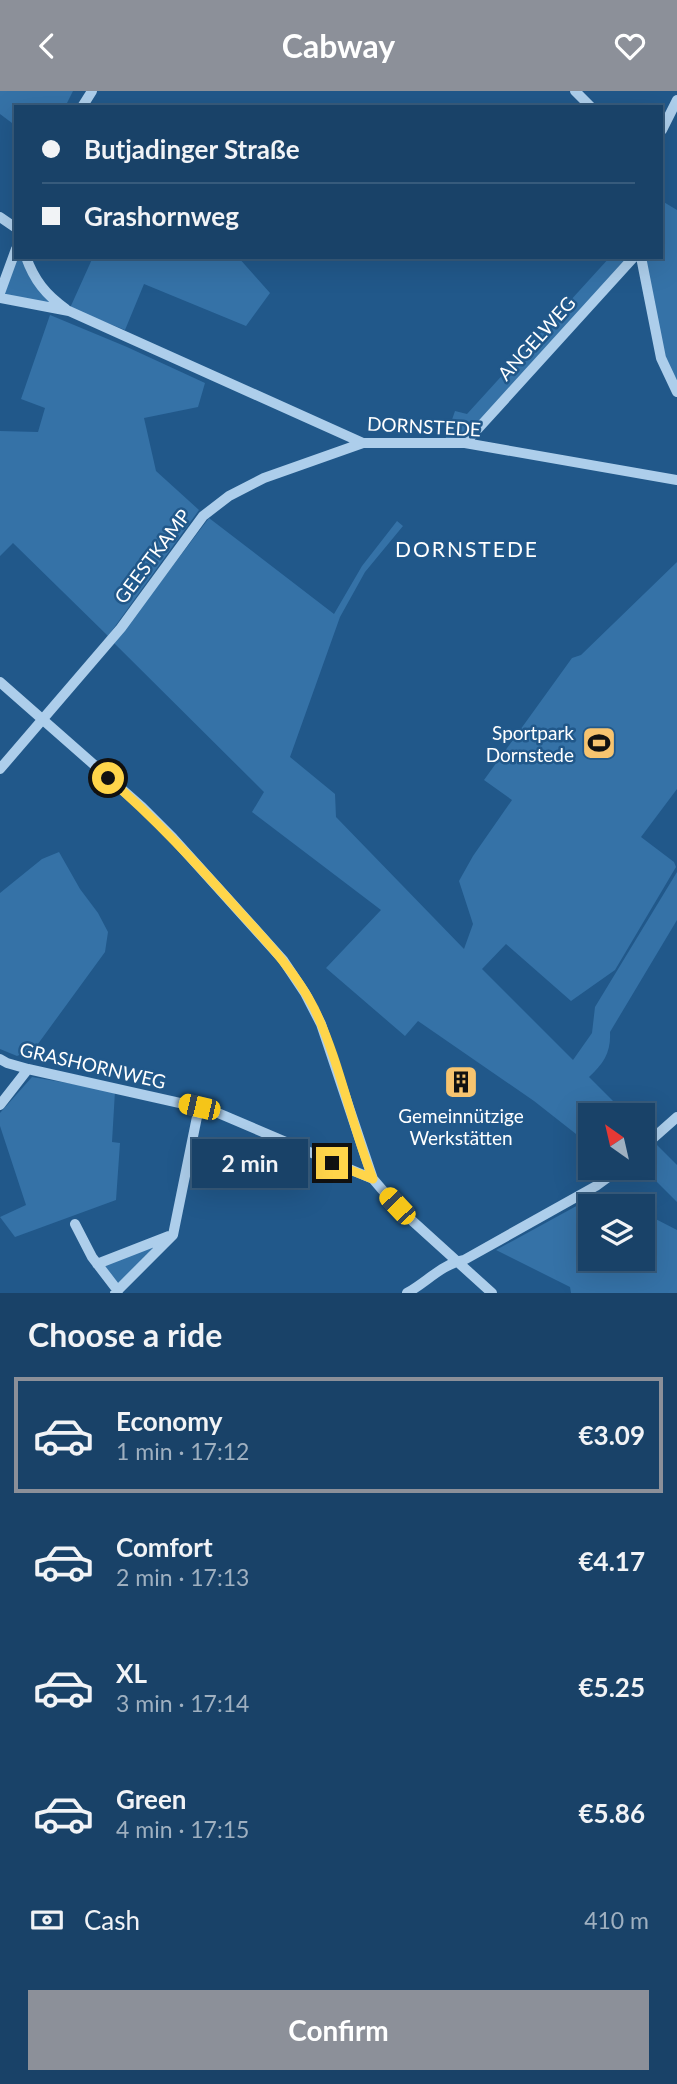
<!DOCTYPE html>
<meta charset="utf-8">
<style>
:root{--surface:#194268;--page:#22496e;--text:#f1f3f6;--muted:#9fb0c0;--line:#375b7c;--accent:#8c9099}
body{margin:0;font-family:Lato,sans-serif;background:var(--page);color:var(--text);height:100vh;display:flex;flex-direction:column;font-size:26px;white-space:nowrap}
*{box-sizing:border-box;margin:0}
p{font-size:23px;color:var(--muted)}
.icon{flex:none;width:38px;height:38px;fill:none;stroke:currentColor;stroke-width:2;stroke-linecap:round;stroke-linejoin:round}
.map{position:relative;height:1202px;overflow:hidden}
.side{display:flex;flex-direction:column;background:var(--surface);flex:1}
.side>*{flex:none}
.top-card{position:absolute;left:14px;top:14px;width:649px;height:154px;border-radius:0px;box-shadow:0 7px 28px #0002,0 0 0 2px var(--line);display:grid;align-content:center;height:154px;padding:0 28px;background:var(--surface)}
.needle{width:46px;rotate:326deg}
.controls{position:absolute;left:578px;top:1012px;display:grid;gap:14px}
.controls a{display:grid;place-items:center;width:77px;height:77px;border-radius:0px;background:var(--surface);box-shadow:0 7px 28px #0002,0 0 0 2px var(--line);font-size:35px}
.end{position:absolute;width:32px;height:32px;margin:-16px;border:9px solid #ffd54a;background:#111;box-shadow:0 0 0 4px #111}
.from{border-radius:50%}
.bubble{position:absolute;height:49px;border-radius:0px;background:var(--surface);box-shadow:0 7px 28px #0002,0 0 0 2px var(--line);font-size:23px;font-weight:700;line-height:49px;text-align:center}
.car{position:absolute;width:21px;height:42px;margin:-21px -10px;border-radius:9px;box-shadow:0 0 5px 2px #0007;background:linear-gradient(#f5c518 24%,#345 0 40%,#f5c518 0 76%,#345 0 86%,#f5c518 0)}
.top-card b{display:flex;align-items:center;gap:24px;height:66px;font-size:26px}
.top-card b+b{border-top:2px solid var(--line)}
.top-card i{width:18px;height:18px;background:var(--text)}
ul{padding:0;list-style:none}
li{display:flex;align-items:center;gap:21px;height:116px;margin:0 14px 10px;padding:0 14px;border:4px solid transparent;border-radius:0px}
li div{flex:1}
li b{display:block;font-size:26px}
li em{font-style:normal;font-weight:700}
li.selected{border-color:var(--accent)}
li>.icon{width:63px;height:63px;stroke-width:1.5}
h2{padding:0 28px;font-size:32px;line-height:84px}
.pay{display:flex;align-items:center;gap:18px;height:77px;padding:0 28px;font-size:26px}
.pay p{margin-inline-start:auto}
.primary-button{display:flex;gap:14px;margin-top:auto;padding:14px 28px}
.primary-button a{flex:1;height:80px;border-radius:0px;background:var(--accent);color:#fff;font-size:28px;font-weight:700;line-height:80px;text-align:center}
header{display:flex;justify-content:space-between;align-items:center;height:91px;padding:0 28px;background:var(--accent);color:#fff;font-size:32px;font-weight:700}
.map>svg:first-child{display:block}
.green{fill:#3572a7}
.lines{fill:none;stroke-linecap:round;stroke-linejoin:round}
.minor{stroke:#adceeb;stroke-width:10}
.route{stroke:#ffd54a;stroke-width:9}
.labels{text-anchor:middle;dominant-baseline:central;stroke-width:5;stroke-linejoin:round;paint-order:stroke}
.street-label{font-size:19px;fill:#fff;stroke:#21588a}
.poi-label{font-size:19px;fill:#fff;stroke:#21588a;text-anchor:end}
.neighbourhood-label{font-size:21px;letter-spacing:2px;fill:#fff;stroke:#21588a}
</style>
<header><svg class="icon" aria-label="back" viewBox="0 0 24 24"><path d="M15 5l-7 7 7 7"/></svg>Cabway<svg class="icon" aria-label="heart" viewBox="0 0 24 24"><path d="M12 20l-8-8c-3-5 5-10 8-4 3-6 11-1 8 4z"/></svg></header>
<div class="map">
<svg width="677" height="1202" viewBox="0 0 677 1202">
<rect width="100%" height="100%" fill="#21588a"/>
<path class="green" d="M 0,0 L 73,0 L 65,16 L 16,16 L 16,35 L 0,23 Z
M 662,110 L 677,119 L 677,294 L 664,264 L 644,166 L 662,166 Z
M 16,166 L 23,166 L 55,215 L 3,203 Z
M 93,166 L 238,166 L 270,202 L 246,235 L 144,193 L 125,239 L 70,217 Z
M 610,166 L 630,166 L 464,349 L 445,349 L 455,320 L 467,323 Z
M 50,224 L 127,256 L 205,292 L 198,316 L 144,327 L 156,380 L 199,419 L 108,545 L 13,452 L 0,465 L 0,340 L 38,341 L 45,317 L 21,308 Z
M 209,427 L 334,523 L 362,475 L 397,430 L 403,435 L 365,481 L 340,526 L 290,666 L 335,703 L 336,726 L 464,858 L 473,833 L 459,790 L 473,765 L 512,709 L 484,689 L 572,567 L 581,564 L 677,471 L 677,698 L 641,746 L 674,771 L 676,776 L 615,879 L 571,910 L 506,853 L 482,878 L 573,969 L 592,942 L 595,916 L 677,781 L 677,829 L 610,941 C 611,961 604,972 589,986 L 627,1024 L 590,1024 L 590,1054 L 534,1010 L 418,930 L 405,945 L 326,877 L 381,819 L 252,721 L 264,701 L 114,552 Z
M 59,761 L 80,798 L 98,822 L 108,841 L 105,861 L 35,957 L 17,965 L 0,958 L 0,802 L 42,768 Z
M 32,986 L 115,1000 L 112,1051 L 120,1052 L 116,1109 L 15,1146 L 0,1126 L 26,1114 L 0,1035 L 0,1022 Z
M 655,1052 L 677,1074 L 677,1111 L 642,1076 L 642,1065 Z
M 591,1107 L 622,1115 L 590,1115 L 590,1167 L 642,1167 L 642,1121 L 677,1139 L 677,1202 L 571,1202 L 570,1196 L 496,1159 Z
M 160,1152 L 118,1194 L 103,1174 Z"/>
<g class="lines">
<path class="minor" d="M 575,0 L 591,16
M 82,16 L 92,0
M 662,39 L 677,9
M 0,126 L 16,137
M 26,166 C 34,189 46,204 66,218
M 641,166 L 661,267 L 677,301
M 0,202 L 16,158
M 0,207 L 69,220 L 363,352 L 465,352 L 677,389
M 465,352 L 634,166
M 0,591 L 142,716 L 173,747 L 283,869 L 305,902 L 321,933 L 373,1088 L 397,1116 L 492,1202
M 0,678 L 121,537 L 203,425 L 229,405 L 264,387 L 363,352
M 0,968 L 7,972 L 28,978 L 211,1019 L 373,1088
M 0,1014 L 28,978
M 642,1057 L 677,1026
M 75,1133 L 92,1166 L 118,1200
M 97,1173 L 169,1145
M 115,1202 L 173,1144 L 199,1016
M 407,1202 C 427,1191 442,1173 464,1169 L 596,1095 L 622,1076"/>
</g>
<g class="lines">
<path class="route" d="M 108,687 C 156,728 197,773 239,820 C 266,850 295,880 314,917 C 340,971 351,1033 373,1088 L 332,1072"/>
</g>
<defs>
<g id="stadium-square" transform="scale(1.75)"><rect x="-9" y="-9" width="18" height="18" rx="4" fill="#f7c46f" stroke="#21588a"/><path d="M0-5a6.5 5 0 1 0 0 10a6.5 5 0 1 0 0-10ZM-3.5-1.8h7v3.6h-7Z" fill="#111"/></g>
<g id="building-square" transform="scale(1.75)"><rect x="-9" y="-9" width="18" height="18" rx="4" fill="#f7c46f" stroke="#21588a"/><path d="M-4-6H4V6H1V3H-1V6H-4ZM-2.5-4.3h1.7v1.8h-1.7ZM.8-4.3h1.7v1.8H.8ZM-2.5-1h1.7V.8h-1.7ZM.8-1h1.7V.8H.8Z" fill="#111"/></g>
</defs>
<g fill-rule="evenodd">
<use href="#stadium-square" x="599" y="652"/>
<use href="#building-square" x="461" y="991"/>
</g>
<g class="labels">
<g class="street-label">
<text transform="translate(536 247) rotate(-48)">ANGELWEG</text>
<text transform="translate(424 335) rotate(3)">DORNSTEDE</text>
<text transform="translate(152 465) rotate(-53)">GEESTKAMP</text>
<text transform="translate(93 974) rotate(13)">GRASHORNWEG</text>
</g>
<g class="poi-label">
<text x="574" y="641">Sportpark<tspan x="574" dy="22">Dornstede</tspan></text>
<text x="461" y="1024" text-anchor="middle">Gemeinnützige<tspan x="461" dy="22">Werkstätten</tspan></text>
</g>
<g class="neighbourhood-label">
<text x="467" y="457">DORNSTEDE</text>
</g>
</g>
</svg>
<div class="controls">
<a><svg class="needle" viewBox="-14 -14 28 28"><path d="M0-13l5 13h-10z" fill="#e53935"/><path d="M0 13l5-13h-10z" fill="#9fb0c0"/></svg></a>
<a><svg class="icon" aria-label="layers" viewBox="0 0 24 24"><path d="M12 4l9 5-9 5-9-5zM3 14l9 5 9-5"/></svg></a>
</div>
<i class="end from" style="left:108px;top:687px"></i>
<i class="end" style="left:332px;top:1072px"></i>
<div class="bubble" style="left:192px;top:1048px;width:116px">2 min</div>
<i class="car" style="left:199px;top:1016px;rotate:283deg"></i>
<i class="car" style="left:397px;top:1115px;rotate:317deg"></i>
<div class="top-card">
<b><i class="from"></i>Butjadinger Straße</b>
<b><i></i>Grashornweg</b>
</div>
</div>
<section class="side">
<h2>Choose a ride</h2>
<ul>
<li class="selected"><svg class="icon" aria-label="car" viewBox="0 0 24 24"><path d="M5 17H2v-5l4-1 3-4h7l3 4 3 1v5h-3M9 17h6M6 11h13"/><circle cx="7" cy="17" r="2"/><circle cx="17" cy="17" r="2"/></svg><div><b>Economy</b><p>1 min · 17:12</p></div><em>€3.09</em></li>
<li><svg class="icon" aria-label="car" viewBox="0 0 24 24"><path d="M5 17H2v-5l4-1 3-4h7l3 4 3 1v5h-3M9 17h6M6 11h13"/><circle cx="7" cy="17" r="2"/><circle cx="17" cy="17" r="2"/></svg><div><b>Comfort</b><p>2 min · 17:13</p></div><em>€4.17</em></li>
<li><svg class="icon" aria-label="car" viewBox="0 0 24 24"><path d="M5 17H2v-5l4-1 3-4h7l3 4 3 1v5h-3M9 17h6M6 11h13"/><circle cx="7" cy="17" r="2"/><circle cx="17" cy="17" r="2"/></svg><div><b>XL</b><p>3 min · 17:14</p></div><em>€5.25</em></li>
<li><svg class="icon" aria-label="car" viewBox="0 0 24 24"><path d="M5 17H2v-5l4-1 3-4h7l3 4 3 1v5h-3M9 17h6M6 11h13"/><circle cx="7" cy="17" r="2"/><circle cx="17" cy="17" r="2"/></svg><div><b>Green</b><p>4 min · 17:15</p></div><em>€5.86</em></li>
</ul>
<div class="pay"><svg class="icon" aria-label="cash" viewBox="0 0 24 24"><path d="M3 7h18v10H3z"/><circle cx="12" cy="12" r="2"/></svg>Cash<p>410 m</p></div>
<div class="primary-button"><a>Confirm</a></div>
</section>
